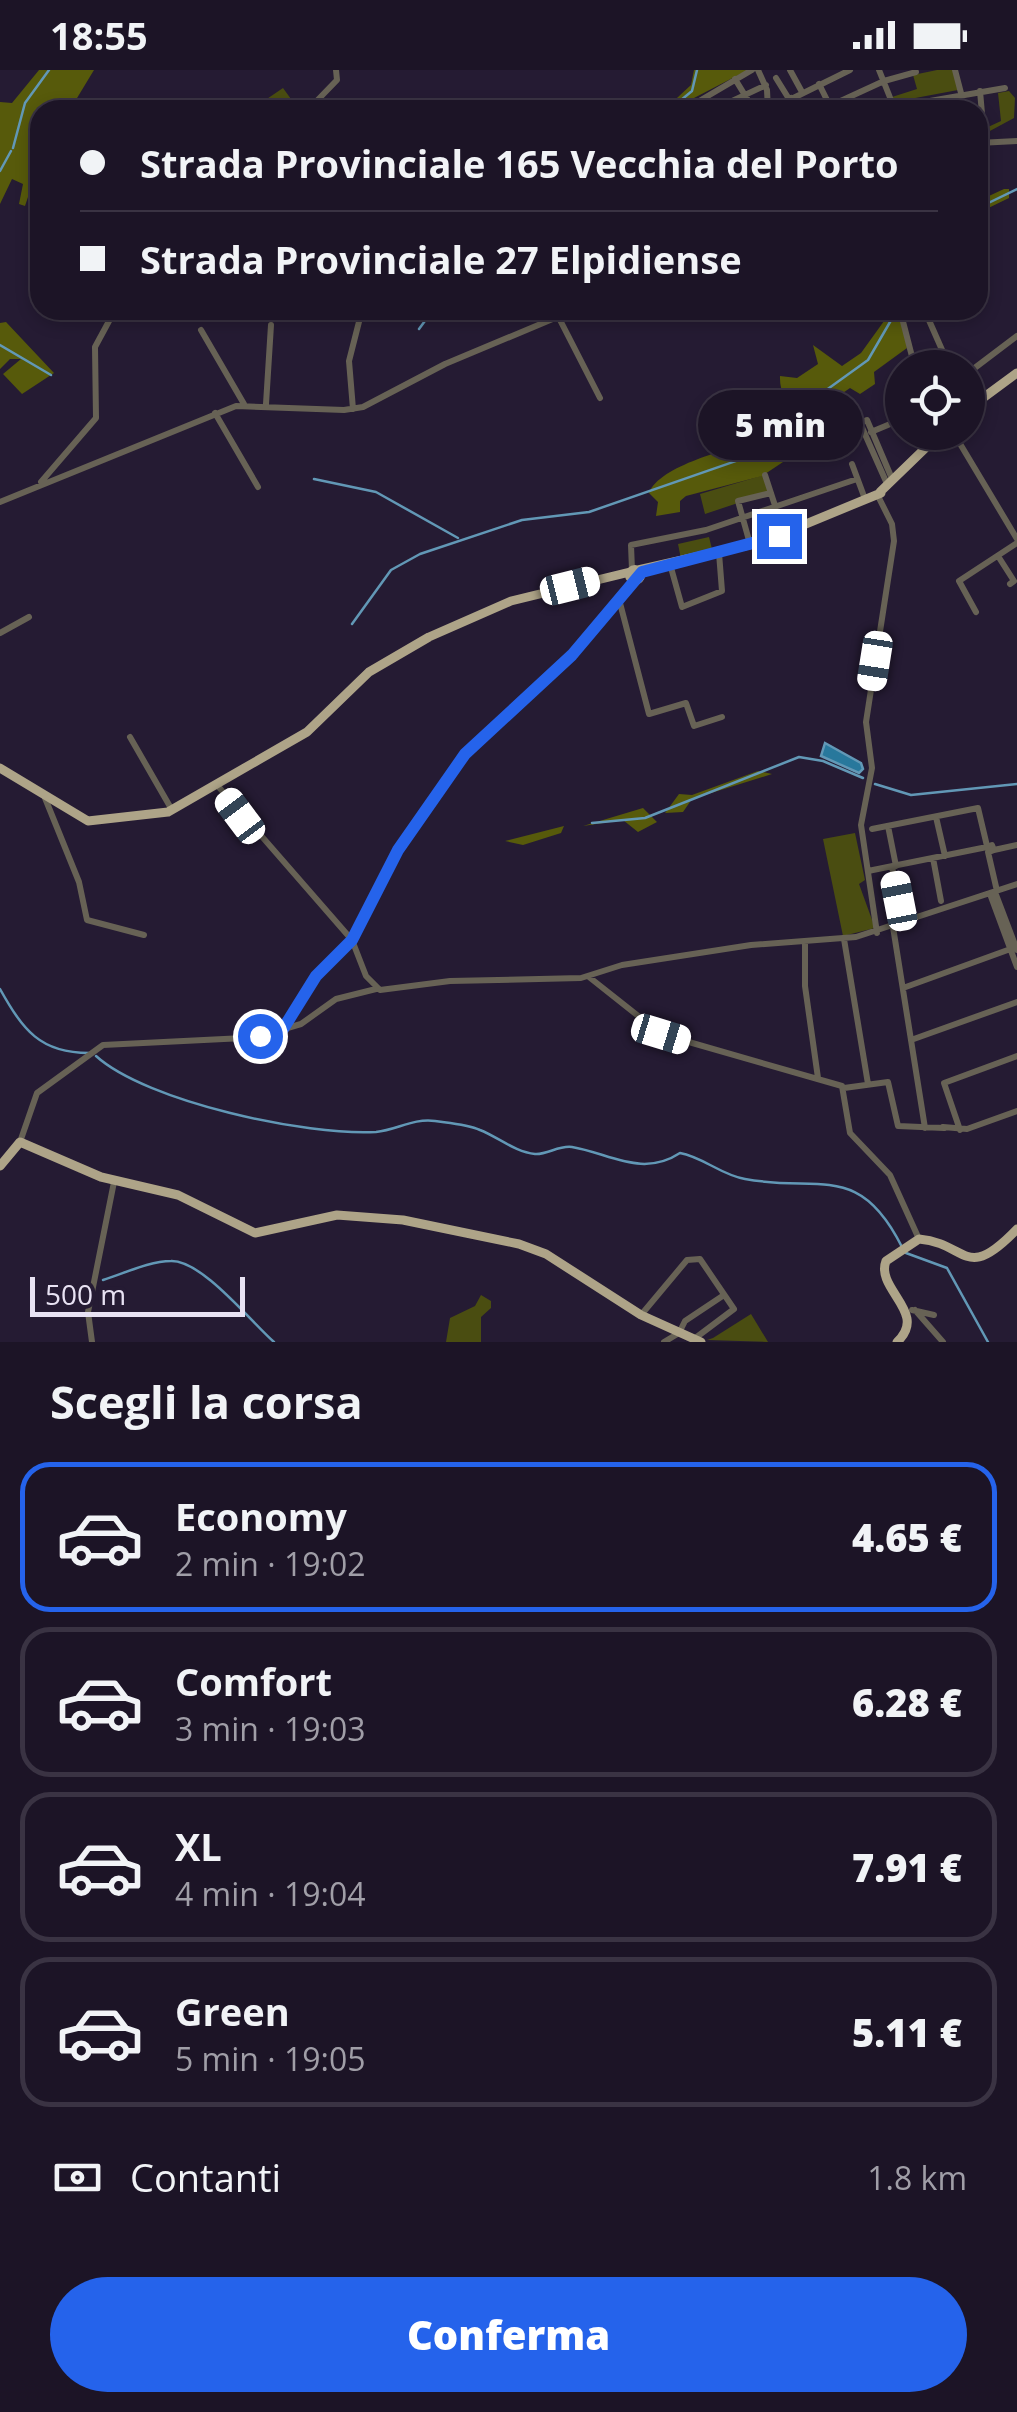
<!DOCTYPE html>
<html lang="it">
<meta charset="utf-8">
<style>
:root{--surface:#1c1426;--page:#251d2e;--text:#f1f3f6;--muted:#a09ea7;--line:#3a3343;--accent:#2563eb}
body{margin:0;font-family:"Open Sans",sans-serif;background:var(--page);color:var(--text);height:100vh;display:flex;flex-direction:column;font-size:38px;white-space:nowrap}
*{box-sizing:border-box;margin:0}
p{font-size:32px;color:var(--muted)}
.icon{flex:none;width:55px;height:55px;fill:none;stroke:currentColor;stroke-width:2;stroke-linecap:round;stroke-linejoin:round}
.map{position:relative;height:1272px;overflow:hidden}
.sheet{display:flex;flex-direction:column;background:var(--surface);flex:1}
.sheet>*{flex:none}
.guide{position:absolute;left:30px;top:30px;width:958px;height:220px;border-radius:30px;box-shadow:0 5px 15px #0003,0 0 0 2px var(--line);display:grid;align-content:center;height:220px;padding:0 50px;background:var(--surface)}
.buttons{position:absolute;left:885px;top:280px;display:grid;gap:20px}
.buttons a{display:grid;place-items:center;width:100px;height:100px;border-radius:50%;background:var(--surface);box-shadow:0 5px 15px #0003,0 0 0 2px var(--line);font-size:50px}
.scale{position:absolute;left:30px;bottom:25px;width:215px;box-sizing:border-box;padding-left:10px;border:5px solid #e8e2f3;border-top:0;font-size:28px;line-height:35px;white-space:nowrap;color:#e8e2f3;-webkit-text-stroke:8px #251b33;paint-order:stroke}
.end{position:absolute;width:45px;height:45px;margin:-22px;border:12px solid #2563eb;background:#fff;box-shadow:0 0 0 5px #fff}
.from{border-radius:50%}
.bubble{position:absolute;height:70px;border-radius:35px;background:var(--surface);box-shadow:0 5px 15px #0003,0 0 0 2px var(--line);font-size:32px;font-weight:800;line-height:70px;text-align:center}
.car{position:absolute;width:30px;height:60px;margin:-30px -15px;border-radius:12px;box-shadow:0 0 8px 2px #0007;background:linear-gradient(#fff 24%,#345 0 40%,#fff 0 76%,#345 0 86%,#fff 0)}
.guide b{display:flex;align-items:center;gap:35px;height:95px;font-size:38px}
.guide b+b{border-top:2px solid var(--line)}
.guide i{width:25px;height:25px;background:var(--text)}
ul{padding:0;list-style:none}
li{display:flex;align-items:center;gap:30px;height:150px;margin:0 20px 15px;padding:0 30px;border:5px solid var(--line);border-radius:30px}
li div{flex:1}
li b{display:block;font-size:38px}
li em{font-style:normal;font-weight:800}
li.active{border-color:var(--accent)}
li>.icon{width:90px;height:90px;stroke-width:1.5}
h2{padding:0 50px;font-size:45px;line-height:120px}
.pay{display:flex;align-items:center;gap:25px;height:110px;padding:0 50px;font-size:38px}
.pay p{margin-inline-start:auto}
.button{display:flex;gap:20px;margin-top:auto;padding:20px 50px}
.button a{flex:1;height:115px;border-radius:60px;background:var(--accent);color:#fff;font-size:40px;font-weight:800;line-height:115px;text-align:center}
.status{display:flex;justify-content:space-between;align-items:center;height:70px;padding:0 50px;background:var(--surface);direction:ltr}
.status svg{height:28px;fill:currentColor}
.map>svg:first-child{display:block}
.green{fill:#4a4d11}
.forest{fill:#575a0b}
.water{fill:#28789c;stroke:#6298b6;stroke-width:2.5}
.lines{fill:none;stroke-linecap:round;stroke-linejoin:round}
.stream{stroke:#6298b6;stroke-width:2.5}
.minor{stroke:#676255;stroke-width:6}
.major{stroke:#aea488;stroke-width:9}
.route{stroke:#2563eb;stroke-width:12}
</style>
<div class="status"><b>18:55</b><svg viewBox="0 0 49 12"><path d="M0 12V9h3v3zM5 12V6h3v6zM10 12V3h3v9zM15 12V0h3v12zM26 1h20v11H26zM47 4h2v5h-2z"/></svg></div>
<div class="map">
<svg width="1017" height="1272" viewBox="0 0 1017 1272">
<rect width="100%" height="100%" fill="#251b33"/>
<path class="green" d="M 937,0 L 953,0 L 958,20 L 894,32 L 892,27 L 917,19 L 913,5 Z
M 283,18 L 299,40 L 257,40 L 255,37 Z
M 1009,21 L 1015,28 L 1014,48 L 988,62 L 988,57 L 1001,51 L 998,23 Z
M 764,405 L 768,423 L 705,444 L 700,424 Z
M 709,467 L 713,483 L 681,489 L 678,474 Z
M 855,763 L 865,810 L 859,814 L 875,858 L 843,866 L 823,769 Z
M 481,1225 L 491,1231 L 491,1238 L 481,1247 L 481,1272 L 446,1272 L 450,1248 L 475,1236 Z
M 751,1244 L 768,1272 L 707,1270 L 713,1268 Z"/>
<path class="forest" d="M 39,0 L 94,0 L 71,38 L 40,40 L 40,114 L 29,124 L 25,136 L 19,134 L 23,114 L 12,109 L 0,134 L 0,32 L 12,33 Z
M 694,0 L 748,0 L 694,28 L 681,40 L 664,40 L 691,15 Z
M 1004,119 L 1009,119 L 1009,128 L 978,143 L 978,131 Z
M 892,240 L 902,240 L 907,278 L 874,302 L 875,314 L 860,324 L 850,318 L 827,334 L 822,361 L 812,365 L 814,378 L 782,388 L 783,392 L 762,406 L 686,426 L 680,431 L 680,442 L 656,446 L 658,432 L 649,423 C 664,385 784,370 787,357 C 792,338 779,325 780,306 L 797,308 L 818,294 L 813,275 L 842,296 L 861,283 Z
M 6,252 L 54,303 L 22,324 L 3,304 L 21,289 L 10,289 L 0,299 L 0,253 Z
M 758,701 L 772,704 L 692,729 L 683,742 L 665,743 L 679,724 L 692,725 Z
M 643,738 L 657,752 L 638,762 L 623,750 L 583,756 Z
M 564,756 L 561,763 L 523,775 L 505,771 Z"/>
<path class="water" d="M 825,673 L 861,693 L 863,699 L 859,703 L 821,686 Z"/>
<g class="lines">
<path class="stream" d="M 669,40 L 692,21 L 697,0
M 13,78 L 25,33 L 49,0
M 0,101 L 11,81
M 978,138 L 1017,119
M 419,259 L 433,240
M 0,275 L 51,305
M 314,409 L 376,422 L 458,468
M 352,554 L 391,500 L 420,484 L 522,450 L 589,442 L 782,375 L 801,357 L 818,326 L 868,290 L 897,240
M 875,714 L 911,725 L 1017,714
M 592,753 L 645,748 L 799,687 L 823,691 L 863,708
M 0,919 C 23,960 40,983 89,983
M 96,986 C 147,1032 307,1066 376,1062 C 397,1060 413,1048 435,1051 C 449,1053 467,1054 480,1060 C 498,1067 515,1082 535,1084 C 547,1085 559,1075 572,1077 C 609,1083 642,1108 680,1083 C 703,1087 721,1105 745,1109 C 820,1123 859,1091 902,1177
M 906,1183 L 947,1198 L 988,1272
M 103,1210 C 123,1204 149,1191 171,1191 C 202,1190 251,1252 274,1272"/>
<path class="minor" d="M 758,0 L 767,20 L 768,40
M 790,0 L 802,22
M 879,0 L 893,35
M 955,0 L 961,23
M 776,8 L 789,29
M 735,9 L 754,40
M 819,14 L 830,36
M 980,21 L 983,55
M 791,28 L 799,40
M 308,40 L 337,10 L 336,0
M 684,40 L 752,0
M 713,40 L 766,15
M 769,40 L 850,0
M 821,40 L 884,11 L 916,2
M 878,40 L 1005,18
M 978,62 L 983,55
M 978,73 L 1017,71
M 900,240 L 915,298
M 559,248 L 600,328
M 928,248 L 950,298
M 201,260 L 244,334
M 902,317 L 893,324 L 902,340
M 266,334 L 271,255
M 972,334 L 972,300 L 1017,266
M 353,339 L 349,291 L 362,240
M 215,343 L 258,417
M 871,362 L 895,352
M 918,362 L 929,375
M 953,362 L 1017,469
M 852,394 L 865,429
M 765,405 L 784,463
M 41,412 L 96,348 L 95,277 L 115,240
M 888,416 L 860,353 L 867,350 L 893,411
M 0,432 L 236,336 L 344,340 L 363,337 L 445,294 L 574,240
M 750,474 L 738,431 L 771,423
M 998,486 L 1014,511 L 1010,514
M 670,494 L 682,537 L 722,521 L 719,483
M 632,500 L 631,475 L 706,460 L 857,409
M 620,533 L 649,644 L 686,633 L 694,656 L 722,647
M 976,542 L 959,511 L 1017,473
M 0,563 L 29,547
M 130,667 L 172,740
M 217,715 L 352,870 L 366,906 L 380,920 L 450,911 L 581,908 L 622,895 L 751,875 L 856,867 L 1017,814
M 45,728 L 79,812 L 87,850 L 144,865
M 936,747 L 945,786
M 888,756 L 896,796
M 872,759 L 978,738 L 987,776
M 994,780 L 989,782 L 987,777 L 992,775 L 994,780 L 1017,775
M 988,782 L 997,821
M 933,788 L 941,831
M 892,797 L 903,847
M 868,801 L 987,777
M 995,822 L 1017,880
M 990,824 L 1017,897
M 893,857 L 925,1058
M 877,863 L 861,755 L 872,698 L 866,652 L 894,471 L 892,454 L 878,426
M 844,869 L 868,1014
M 805,871 L 805,916 L 818,1008
M 589,907 L 661,964 L 842,1016 L 850,1063 L 890,1105 L 919,1169
M 903,918 L 1016,877
M 284,959 L 301,954 L 336,929 L 376,919
M 911,970 L 1017,932
M 844,1018 L 888,1012 L 898,1056 L 944,1058
M 943,1057 L 967,1059 L 1017,1041
M 960,1060 L 944,1013 L 1017,986
M 20,1072 L 37,1023 L 103,975 L 244,968 L 283,959 L 317,906 L 352,870 L 398,780 L 465,684 L 572,585 L 636,510
M 912,1240 L 934,1245
M 915,1240 L 943,1272
M 641,1245 L 687,1190 L 700,1189 L 734,1239 L 694,1269
M 92,1272 L 88,1242 L 114,1112
M 664,1272 L 679,1263 L 685,1251 L 724,1225"/>
<path class="major" d="M 968,339 L 1017,303
M 880,422 L 942,362
M629.5 505a5.5 5.5 0 1 1 11 0a5.5 5.5 0 1 1-11 0Z
M 638,500 L 762,472 L 881,423
M 0,698 L 88,751 L 168,742 L 307,662 L 369,602 L 429,567 L 511,531 L 630,502
M 0,1096 L 20,1072 L 101,1107 L 178,1125 L 255,1163 L 337,1145 L 403,1150 L 519,1174 L 546,1184 L 641,1245 L 701,1272
M 897,1272 C 929,1243 875,1219 886,1191 L 919,1169 C 968,1173 964,1214 1017,1159"/>
</g>
<g class="lines">
<path class="route" d="M 260,966 L 283,959 L 316,906 L 352,870 L 398,780 L 465,684 L 572,585 L 642,502 L 779,466"/>
</g>
</svg>
<div class="buttons">
<a><svg class="icon" aria-label="locate" viewBox="0 0 24 24"><circle cx="12" cy="12" r="6"/><path d="M12 2v4M12 18v4M2 12h4M18 12h4"/></svg></a>
</div>
<div class="scale">500 m</div>
<i class="end from" style="left:260px;top:966px"></i>
<i class="end" style="left:779px;top:466px"></i>
<div class="bubble" style="left:698px;top:320px;width:165px">5 min</div>
<i class="car" style="left:570px;top:516px;rotate:76deg"></i>
<i class="car" style="left:875px;top:591px;rotate:189deg"></i>
<i class="car" style="left:240px;top:746px;rotate:323deg"></i>
<i class="car" style="left:899px;top:831px;rotate:349deg"></i>
<i class="car" style="left:661px;top:964px;rotate:107deg"></i>
<div class="guide">
<b><i class="from"></i>Strada Provinciale 165 Vecchia del Porto</b>
<b><i></i>Strada Provinciale 27 Elpidiense</b>
</div>
</div>
<section class="sheet">
<h2>Scegli la corsa</h2>
<ul>
<li class="active"><svg class="icon" aria-label="car" viewBox="0 0 24 24"><path d="M5 17H2v-5l4-1 3-4h7l3 4 3 1v5h-3M9 17h6M6 11h13"/><circle cx="7" cy="17" r="2"/><circle cx="17" cy="17" r="2"/></svg><div><b>Economy</b><p>2 min · 19:02</p></div><em>4.65 €</em></li>
<li><svg class="icon" aria-label="car" viewBox="0 0 24 24"><path d="M5 17H2v-5l4-1 3-4h7l3 4 3 1v5h-3M9 17h6M6 11h13"/><circle cx="7" cy="17" r="2"/><circle cx="17" cy="17" r="2"/></svg><div><b>Comfort</b><p>3 min · 19:03</p></div><em>6.28 €</em></li>
<li><svg class="icon" aria-label="car" viewBox="0 0 24 24"><path d="M5 17H2v-5l4-1 3-4h7l3 4 3 1v5h-3M9 17h6M6 11h13"/><circle cx="7" cy="17" r="2"/><circle cx="17" cy="17" r="2"/></svg><div><b>XL</b><p>4 min · 19:04</p></div><em>7.91 €</em></li>
<li><svg class="icon" aria-label="car" viewBox="0 0 24 24"><path d="M5 17H2v-5l4-1 3-4h7l3 4 3 1v5h-3M9 17h6M6 11h13"/><circle cx="7" cy="17" r="2"/><circle cx="17" cy="17" r="2"/></svg><div><b>Green</b><p>5 min · 19:05</p></div><em>5.11 €</em></li>
</ul>
<div class="pay"><svg class="icon" aria-label="cash" viewBox="0 0 24 24"><path d="M3 7h18v10H3z"/><circle cx="12" cy="12" r="2"/></svg>Contanti<p>1.8 km</p></div>
<div class="button"><a>Conferma</a></div>
</section>
